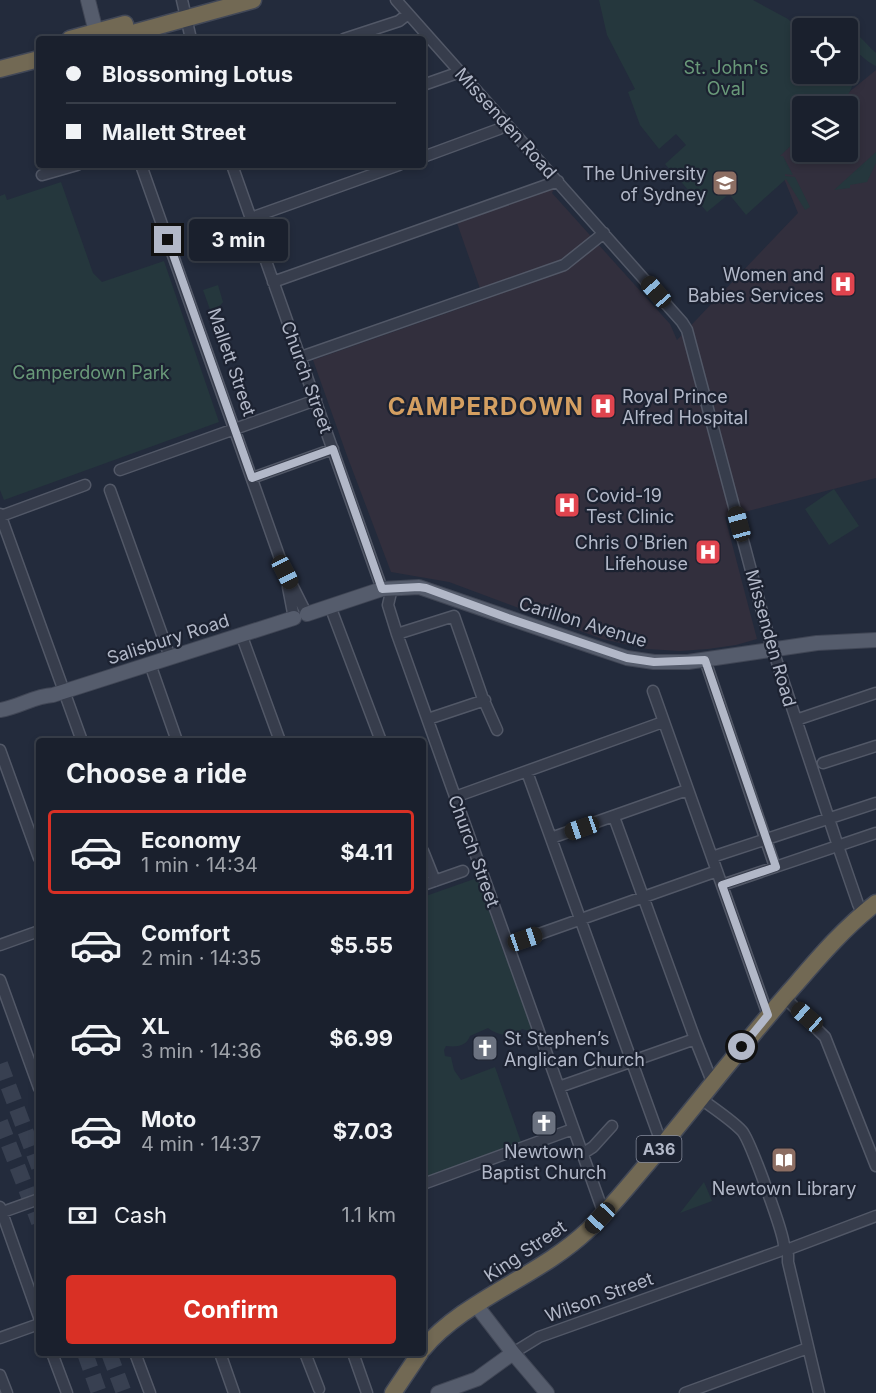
<!DOCTYPE html>
<meta charset="utf-8">
<style>
:root{--surface:#1a202d;--page:#232835;--text:#f1f3f6;--muted:#9fa3aa;--line:#383e49;--accent:#d93025}
body{margin:0;font-family:Inter,sans-serif;background:var(--page);color:var(--text);height:100vh;display:flex;flex-direction:column;font-size:22px;white-space:nowrap}
*{box-sizing:border-box;margin:0}
p{font-size:20px;color:var(--muted)}
.icon{flex:none;width:33px;height:33px;fill:none;stroke:currentColor;stroke-width:2;stroke-linecap:round;stroke-linejoin:round}
.map{position:relative;flex:1;overflow:hidden}
.drawer{position:absolute;left:36px;top:738px;width:390px;height:618px;display:flex;flex-direction:column;background:var(--surface);border-radius:6px;box-shadow:0 3px 9px #0003,0 0 0 2px var(--line)}
.drawer>*{flex:none}
.top-card{position:absolute;left:36px;top:36px;width:390px;height:132px;border-radius:6px;box-shadow:0 3px 9px #0003,0 0 0 2px var(--line);display:grid;align-content:center;height:132px;padding:0 30px;background:var(--surface)}
.buttons{position:absolute;left:792px;top:18px;display:grid;gap:12px}
.buttons a{display:grid;place-items:center;width:66px;height:66px;border-radius:6px;background:var(--surface);box-shadow:0 3px 9px #0003,0 0 0 2px var(--line);font-size:30px}
.end{position:absolute;width:27px;height:27px;margin:-14px;border:8px solid #b2b8c8;background:#111;box-shadow:0 0 0 3px #111}
.from{border-radius:50%}
.bubble{position:absolute;height:42px;border-radius:6px;background:var(--surface);box-shadow:0 3px 9px #0003,0 0 0 2px var(--line);font-size:20px;font-weight:700;line-height:42px;text-align:center}
.car{position:absolute;width:18px;height:36px;margin:-18px -9px;border-radius:8px;box-shadow:0 0 4px 2px #0007;background:linear-gradient(#222 24%,#8ab4d8 0 40%,#222 0 76%,#8ab4d8 0 86%,#222 0)}
.top-card b{display:flex;align-items:center;gap:21px;height:57px;font-size:22px}
.top-card b+b{border-top:2px solid var(--line)}
.top-card i{width:15px;height:15px;background:var(--text)}
ul{padding:0;list-style:none}
li{display:flex;align-items:center;gap:18px;height:84px;margin:0 12px 9px;padding:0 18px;border:3px solid transparent;border-radius:6px}
li div{flex:1}
li b{display:block;font-size:22px}
li em{font-style:normal;font-weight:700}
li.current{border-color:var(--accent)}
li>.icon{width:54px;height:54px;stroke-width:1.5}
h2{padding:0 30px;font-size:27px;line-height:72px}
.pay{display:flex;align-items:center;gap:15px;height:66px;padding:0 30px;font-size:22px}
.pay p{margin-inline-start:auto}
.cta{display:flex;gap:12px;margin-top:auto;padding:12px 30px}
.cta a{flex:1;height:69px;border-radius:6px;background:var(--accent);color:#fff;font-size:24px;font-weight:700;line-height:69px;text-align:center}
.map>svg:first-child{display:block}
.medical{fill:#322f3d}
.green{fill:#25373d}
.lines{fill:none;stroke-linecap:round;stroke-linejoin:round}
.highway-tunnel{stroke:#384051;stroke-width:16;stroke-dasharray:16 8;stroke-linecap:butt}
.minor-casing{stroke:#525867;stroke-width:13}
.major-casing{stroke:#404655;stroke-width:16}
.highway-casing{stroke:#424857;stroke-width:19}
.minor{stroke:#373d4c;stroke-width:10}
.major{stroke:#555c6c;stroke-width:14}
.highway{stroke:#726954;stroke-width:16}
.route{stroke:#b2b8c8;stroke-width:8}
.labels{text-anchor:middle;dominant-baseline:central;stroke-width:4.5;stroke-linejoin:round;paint-order:stroke}
.shield{fill:#1c2231;stroke:#858b9b;stroke-width:1.5}
.shield-label{font-size:16px;font-weight:bold;fill:#b2b8c8}
.park-label{font-size:18px;fill:#699979;stroke:#1c2231}
.street-label{font-size:18px;fill:#b2b8c8;stroke:#1c2231}
.poi-label{font-size:18px;fill:#b2b8c8;stroke:#1c2231;text-anchor:end}
.district-label{font-size:24px;font-weight:bold;letter-spacing:1.5px;fill:#d49f61;stroke:#1c2231}
</style>
<div class="map">
<svg width="876" height="1393" viewBox="0 0 876 1393">
<rect width="100%" height="100%" fill="#232b3c"/>
<path class="medical" d="M 876,70 L 876,478 L 725,517 L 757,639 L 736,645 L 708,649 L 680,651 L 647,649 L 602,639 L 449,582 L 391,572 L 346,453 L 313,360 L 484,300 L 457,223 L 546,191 L 558,181 L 552,193 L 670,324 L 677,340 L 798,213 L 776,159 L 802,134 L 802,152 L 848,152 L 848,106 L 832,106 Z"/>
<path class="green" d="M 599,0 L 753,0 L 788,19 L 795,26 L 804,28 L 802,28 L 802,74 L 848,74 L 848,42 C 856,54 857,80 849,93 C 845,98 839,102 835,106 L 802,106 L 802,135 L 780,156 L 783,156 L 793,175 L 785,174 L 785,176 L 795,177 L 810,207 L 805,210 L 786,179 L 746,215 L 729,194 L 707,212 L 677,177 L 677,174 L 671,171 L 665,164 L 686,145 L 676,134 L 659,149 L 640,125 L 628,92 L 635,89 L 607,35 Z
M 841,26 C 856,30 865,43 876,53 L 876,66 C 868,63 850,47 848,39 C 846,35 848,32 848,28 L 840,28 Z
M 876,152 L 876,163 L 867,182 L 850,185 L 850,188 L 834,190 Z
M 61,182 L 93,273 L 102,282 L 164,261 L 219,422 L 4,500 L 0,490 L 0,196 L 5,194 L 7,200 Z
M 218,285 L 223,302 L 219,307 L 220,316 L 213,318 L 203,290 Z
M 834,489 L 859,526 L 829,545 L 805,509 Z
M 477,878 L 506,959 L 510,963 L 533,1027 L 529,1031 L 522,1029 C 513,1038 498,1036 488,1028 L 470,1036 C 466,1047 456,1047 446,1046 L 444,1050 L 445,1056 L 451,1057 L 454,1070 L 461,1080 L 495,1067 L 521,1142 L 423,1178 L 423,897 Z
M 704,1182 L 712,1201 L 680,1213 Z"/>
<g class="lines">
<path class="highway-tunnel" d="M 0,1064 L 39,1167
M 0,1122 L 39,1222
M 85,1353 L 99,1393
M 109,1353 L 124,1393"/>
<g class="minor-casing">
<path id="minor" d="M 182,0 L 191,39
M 396,0 L 682,322 L 687,330 L 769,638 L 838,846 L 858,904 L 863,914
M 344,39 L 399,21 L 408,14
M 423,85 L 460,72
M 423,157 L 499,129 L 506,124
M 141,165 L 283,567 L 304,609
M 232,165 L 382,589
M 42,175 L 77,165
M 251,218 L 399,165
M 273,282 L 558,181
M 301,357 L 564,265 L 604,233
M 120,470 L 316,400
M 252,478 L 333,449
M 110,490 L 170,657
M 0,514 L 82,741
M 1,516 L 85,485
M 288,587 L 293,613
M 392,588 L 388,605 L 397,634 L 604,1214
M 330,606 L 381,741
M 241,634 L 280,741
M 397,634 L 454,616 L 482,696 L 497,730
M 705,660 L 775,867
M 150,664 L 177,741
M 653,691 L 768,1015
M 428,719 L 485,700
M 796,720 L 876,693
M 0,750 L 39,858
M 823,763 L 876,746
M 527,772 L 662,1145
M 455,797 L 663,722
M 614,817 L 695,1039 L 713,1084
M 551,838 L 687,790
M 423,851 L 435,881
M 712,857 L 876,803
M 423,885 L 463,871
M 722,885 L 876,833
M 0,945 L 39,931
M 508,945 L 717,871
M 0,980 L 39,1088
M 784,997 L 825,1037 L 876,1166
M 559,1087 L 695,1039
M 701,1099 C 711,1106 734,1122 742,1131 C 750,1140 784,1234 784,1246
M 582,1154 L 593,1147 L 612,1126
M 423,1184 L 573,1129
M 0,1207 L 39,1317
M 0,1213 L 39,1199
M 789,1249 L 876,1216
M 788,1255 L 788,1262 L 819,1393
M 0,1338 L 39,1324
M 52,1353 L 67,1393
M 135,1353 L 150,1393
M 220,1353 L 234,1393
M 305,1353 L 319,1389
M 353,1353 L 367,1393
M 513,1353 L 539,1337 L 780,1251
M 0,1375 L 7,1393
M 685,1393 L 808,1348"/>
</g>
<g class="major-casing">
<path id="major" d="M 88,0 L 96,32
M 307,614 L 382,589 L 419,587 L 594,647 L 627,658 L 654,662 L 688,662 L 817,643 L 876,640
M 0,710 C 19,707 34,696 53,695 L 294,618
M 476,1305 L 513,1353 L 547,1393
M 438,1393 L 477,1379 L 513,1353"/>
</g>
<g class="highway-casing">
<path id="highway" d="M 70,39 L 125,24
M 111,39 L 253,0
M 0,69 L 39,59
M 423,1349 C 463,1300 540,1276 588,1230 C 613,1206 635,1178 657,1152 C 703,1096 748,1038 796,984 C 820,956 846,926 876,903
M 393,1393 L 420,1353"/>
</g>
<use href="#minor" class="minor"/>
<use href="#major" class="major"/>
<use href="#highway" class="highway"/>
</g>
<g class="lines">
<path class="route" d="M 168,240 L 252,478 L 333,449 L 382,589 L 419,587 L 426,588 L 508,618 L 627,658 L 654,662 L 705,660 L 776,867 L 722,885 L 768,1015 L 742,1047"/>
</g>
<defs>
<g id="university-square" transform="scale(1.35)"><rect x="-9" y="-9" width="18" height="18" rx="4" fill="#8d6e63" stroke="#1c2231"/><path d="M0-5L7-2L0 1L-7-2ZM-4 1L0 2.5L4 1V4Q0 6-4 4Z" fill="#fff"/></g>
<g id="hospital-square" transform="scale(1.35)"><rect x="-9" y="-9" width="18" height="18" rx="4" fill="#e0444e" stroke="#1c2231"/><path d="M-5-5h3v3.5h4V-5h3V5h-3V1.5h-4V5h-3Z" fill="#fff"/></g>
<g id="church-square" transform="scale(1.35)"><rect x="-9" y="-9" width="18" height="18" rx="4" fill="#6b7280" stroke="#1c2231"/><path d="M-1.2-6h2.4v3.5h3.3v2.4h-3.3V6h-2.4V-.1h-3.3v-2.4h3.3Z" fill="#fff"/></g>
<g id="library-square" transform="scale(1.35)"><rect x="-9" y="-9" width="18" height="18" rx="4" fill="#8d6e63" stroke="#1c2231"/><path d="M-6-4Q-3-5.5-.7-3.5V5Q-3 3-6 4ZM6-4Q3-5.5 .7-3.5V5Q3 3 6 4Z" fill="#fff"/></g>
</defs>
<g fill-rule="evenodd">
<use href="#university-square" x="725" y="183"/>
<use href="#hospital-square" x="843" y="284"/>
<use href="#hospital-square" x="603" y="406"/>
<use href="#hospital-square" x="567" y="505"/>
<use href="#hospital-square" x="708" y="552"/>
<use href="#church-square" x="485" y="1048"/>
<use href="#church-square" x="544" y="1123"/>
<use href="#library-square" x="784" y="1160"/>
</g>
<g class="labels">
<rect class="shield" x="636.5" y="1136" width="45" height="26" rx="4.5"/>
<g class="shield-label">
<text x="659" y="1149">A36</text>
</g>
<g class="park-label">
<text x="726" y="67">St. John's<tspan x="726" dy="21">Oval</tspan></text>
<text x="91" y="372">Camperdown Park</text>
</g>
<g class="street-label">
<text transform="translate(506 123) rotate(48)">Missenden Road</text>
<text transform="translate(232 362) rotate(71)">Mallett Street</text>
<text transform="translate(307 377) rotate(70)">Church Street</text>
<text transform="translate(583 622) rotate(17)">Carillon Avenue</text>
<text transform="translate(771 638) rotate(74)">Missenden Road</text>
<text transform="translate(168 639) rotate(-18)">Salisbury Road</text>
<text transform="translate(474 851) rotate(70)">Church Street</text>
<text transform="translate(525 1251) rotate(-34)">King Street</text>
<text transform="translate(599 1297) rotate(-20)">Wilson Street</text>
</g>
<g class="poi-label">
<text x="706" y="173">The University<tspan x="706" dy="21">of Sydney</tspan></text>
<text x="824" y="274">Women and<tspan x="824" dy="21">Babies Services</tspan></text>
<text x="622" y="396" text-anchor="start">Royal Prince<tspan x="622" dy="21">Alfred Hospital</tspan></text>
<text x="586" y="495" text-anchor="start">Covid-19<tspan x="586" dy="21">Test Clinic</tspan></text>
<text x="688" y="542">Chris O'Brien<tspan x="688" dy="21">Lifehouse</tspan></text>
<text x="504" y="1038" text-anchor="start">St Stephen’s<tspan x="504" dy="21">Anglican Church</tspan></text>
<text x="544" y="1151" text-anchor="middle">Newtown<tspan x="544" dy="21">Baptist Church</tspan></text>
<text x="784" y="1188" text-anchor="middle">Newtown Library</text>
</g>
<g class="district-label">
<text x="486" y="406">CAMPERDOWN</text>
</g>
</g>
</svg>
<div class="buttons">
<a><svg class="icon" aria-label="locate" viewBox="0 0 24 24"><circle cx="12" cy="12" r="6"/><path d="M12 2v4M12 18v4M2 12h4M18 12h4"/></svg></a>
<a><svg class="icon" aria-label="layers" viewBox="0 0 24 24"><path d="M12 4l9 5-9 5-9-5zM3 14l9 5 9-5"/></svg></a>
</div>
<i class="end from" style="left:742px;top:1047px"></i>
<i class="end" style="left:168px;top:240px"></i>
<div class="bubble" style="left:189px;top:219px;width:99px">3 min</div>
<i class="car" style="left:656px;top:292px;rotate:319deg"></i>
<i class="car" style="left:739px;top:524px;rotate:345deg"></i>
<i class="car" style="left:285px;top:572px;rotate:153deg"></i>
<i class="car" style="left:582px;top:828px;rotate:251deg"></i>
<i class="car" style="left:525px;top:939px;rotate:71deg"></i>
<i class="car" style="left:807px;top:1017px;rotate:311deg"></i>
<i class="car" style="left:600px;top:1218px;rotate:223deg"></i>
<div class="top-card">
<b><i class="from"></i>Blossoming Lotus</b>
<b><i></i>Mallett Street</b>
</div>
<section class="drawer">
<h2>Choose a ride</h2>
<ul>
<li class="current"><svg class="icon" aria-label="car" viewBox="0 0 24 24"><path d="M5 17H2v-5l4-1 3-4h7l3 4 3 1v5h-3M9 17h6M6 11h13"/><circle cx="7" cy="17" r="2"/><circle cx="17" cy="17" r="2"/></svg><div><b>Economy</b><p>1 min · 14:34</p></div><em>$4.11</em></li>
<li><svg class="icon" aria-label="car" viewBox="0 0 24 24"><path d="M5 17H2v-5l4-1 3-4h7l3 4 3 1v5h-3M9 17h6M6 11h13"/><circle cx="7" cy="17" r="2"/><circle cx="17" cy="17" r="2"/></svg><div><b>Comfort</b><p>2 min · 14:35</p></div><em>$5.55</em></li>
<li><svg class="icon" aria-label="car" viewBox="0 0 24 24"><path d="M5 17H2v-5l4-1 3-4h7l3 4 3 1v5h-3M9 17h6M6 11h13"/><circle cx="7" cy="17" r="2"/><circle cx="17" cy="17" r="2"/></svg><div><b>XL</b><p>3 min · 14:36</p></div><em>$6.99</em></li>
<li><svg class="icon" aria-label="car" viewBox="0 0 24 24"><path d="M5 17H2v-5l4-1 3-4h7l3 4 3 1v5h-3M9 17h6M6 11h13"/><circle cx="7" cy="17" r="2"/><circle cx="17" cy="17" r="2"/></svg><div><b>Moto</b><p>4 min · 14:37</p></div><em>$7.03</em></li>
</ul>
<div class="pay"><svg class="icon" aria-label="cash" viewBox="0 0 24 24"><path d="M3 7h18v10H3z"/><circle cx="12" cy="12" r="2"/></svg>Cash<p>1.1 km</p></div>
<div class="cta"><a>Confirm</a></div>
</section>
</div>
